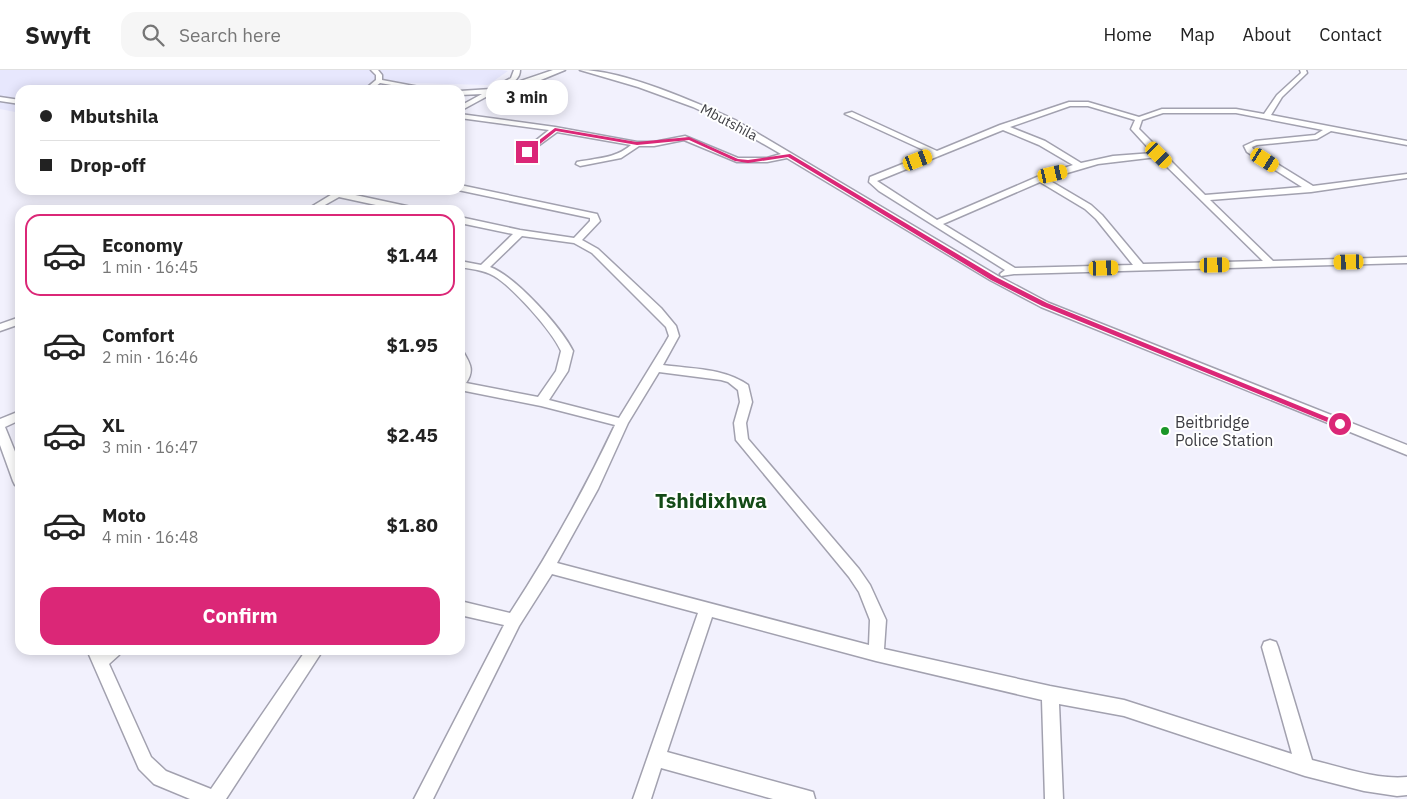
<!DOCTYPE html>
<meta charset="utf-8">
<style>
:root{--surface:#fff;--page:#f6f6f6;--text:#222;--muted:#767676;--line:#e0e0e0;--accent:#db2777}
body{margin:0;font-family:"IBM Plex Sans",sans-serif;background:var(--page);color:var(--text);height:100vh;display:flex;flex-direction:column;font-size:19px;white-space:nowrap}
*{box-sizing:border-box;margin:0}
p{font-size:16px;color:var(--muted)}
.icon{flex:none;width:28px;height:28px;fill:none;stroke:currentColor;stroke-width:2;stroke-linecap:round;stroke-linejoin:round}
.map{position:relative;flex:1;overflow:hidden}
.details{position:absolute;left:15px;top:135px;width:450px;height:450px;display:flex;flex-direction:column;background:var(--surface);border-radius:15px;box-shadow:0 2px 12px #0003}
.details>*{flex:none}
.banner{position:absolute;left:15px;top:15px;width:450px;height:110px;border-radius:15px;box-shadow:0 2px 12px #0003;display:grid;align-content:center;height:110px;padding:0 25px;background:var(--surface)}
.end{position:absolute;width:22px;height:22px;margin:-11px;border:6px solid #db2777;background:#fff;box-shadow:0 0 0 2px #fff}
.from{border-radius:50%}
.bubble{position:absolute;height:35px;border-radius:15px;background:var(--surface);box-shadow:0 2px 12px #0003;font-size:16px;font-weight:800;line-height:35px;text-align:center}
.car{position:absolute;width:15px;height:30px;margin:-15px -8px;border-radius:6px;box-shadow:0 0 4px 1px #0007;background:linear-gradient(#f5c518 24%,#345 0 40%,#f5c518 0 76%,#345 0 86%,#f5c518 0)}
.banner b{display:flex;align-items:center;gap:18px;height:48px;font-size:19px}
.banner b+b{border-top:1px solid var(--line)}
.banner i{width:12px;height:12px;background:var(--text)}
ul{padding:9px 0 0;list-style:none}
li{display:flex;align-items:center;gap:15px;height:82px;margin:0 10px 8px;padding:0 15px;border:2px solid transparent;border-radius:15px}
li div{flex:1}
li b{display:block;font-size:19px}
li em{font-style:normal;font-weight:800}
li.on{border-color:var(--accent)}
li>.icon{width:45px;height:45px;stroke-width:1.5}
.primary-button{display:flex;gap:10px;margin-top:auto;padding:10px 25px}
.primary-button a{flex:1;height:58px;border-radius:15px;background:var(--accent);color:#fff;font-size:20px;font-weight:800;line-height:58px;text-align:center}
header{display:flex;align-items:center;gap:30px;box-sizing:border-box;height:70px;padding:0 25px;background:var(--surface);border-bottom:1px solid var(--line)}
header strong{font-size:24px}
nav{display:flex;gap:28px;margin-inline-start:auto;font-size:18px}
.search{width:350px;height:45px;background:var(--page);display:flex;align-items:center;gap:12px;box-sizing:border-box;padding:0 18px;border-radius:15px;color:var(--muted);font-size:19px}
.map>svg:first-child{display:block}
.built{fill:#e7e7fd}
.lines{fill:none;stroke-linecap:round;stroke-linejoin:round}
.minor-casing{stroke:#a2a1af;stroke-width:3}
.minor{fill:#fff;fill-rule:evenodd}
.route{fill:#db2777}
.poi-dot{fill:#1b9628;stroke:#fff;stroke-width:2}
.labels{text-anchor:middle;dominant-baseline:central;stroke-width:4;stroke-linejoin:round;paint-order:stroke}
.far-street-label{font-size:14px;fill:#3c3c42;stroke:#fff}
.poi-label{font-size:16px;fill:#3c3c42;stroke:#fff;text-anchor:start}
.district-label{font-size:21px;font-weight:bold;fill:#144b17;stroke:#fff}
</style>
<header>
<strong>Swyft</strong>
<div class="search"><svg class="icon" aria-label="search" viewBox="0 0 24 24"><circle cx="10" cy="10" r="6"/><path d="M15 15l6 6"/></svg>Search here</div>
<nav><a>Home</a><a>Map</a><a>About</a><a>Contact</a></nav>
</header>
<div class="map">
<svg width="1407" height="729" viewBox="0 0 1407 729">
<rect width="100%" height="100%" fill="#f2f1fd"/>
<path class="built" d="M 0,0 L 502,0 L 508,1 L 488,15 L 404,13 L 386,20 L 20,20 L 20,43 L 0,39 Z"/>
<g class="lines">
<g class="minor-casing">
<path id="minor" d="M 371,0 L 378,0 L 382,5 L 382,10 L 435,20 L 420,20 L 380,13 L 371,20 L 364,20 L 376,10 L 376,5 Z
M 514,0 L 520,0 C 520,9 513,12 506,16 L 553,0 L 565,0 L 531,14 L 495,22 L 460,41 L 460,36 L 482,24 L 460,25 L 460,21 L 491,19 L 511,8 Z
M 580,0 C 623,0 695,32 735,50 L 998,206 L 1049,233 L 1407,375 L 1407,385 L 1041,237 L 990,210 L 787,88 L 767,92 L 737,92 L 684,70 L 654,76 L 639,76 L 621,88 L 580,96 L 576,94 L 577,92 C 596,88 615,89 631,75 L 557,62 L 527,84 L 523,82 L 524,80 L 549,60 L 460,48 L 460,44 L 555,57 L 637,72 L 654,72 L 685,66 L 738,88 L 767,88 L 781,84 L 729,54 L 693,37 L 638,17 Z
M 1300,0 L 1306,0 L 1307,3 L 1282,27 L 1271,45 L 1407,71 L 1407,75 L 1331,61 L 1317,69 L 1257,75 L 1252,77 L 1253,79 L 1313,116 L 1407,104 L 1407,108 L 1311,122 L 1210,130 L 1273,191 L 1407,187 L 1407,193 L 1014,204 L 1001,206 L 1000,204 L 1005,200 L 879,121 L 869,112 L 870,107 L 930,83 L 845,44 L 852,42 L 937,81 L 1000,55 L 1069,32 L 1088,32 L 1139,47 L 1162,39 L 1236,39 L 1264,44 L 1277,25 L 1301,3 ZM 1070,36 L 1088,36 L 1135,50 L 1131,59 L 1153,83 L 1113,86 L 1081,93 L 1045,71 L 1010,57 ZM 1163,43 L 1236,43 L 1323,60 L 1315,65 L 1255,71 L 1244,76 L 1247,82 L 1302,117 L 1205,125 L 1139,59 L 1142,50 ZM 1003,60 L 1039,75 L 1073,95 L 1037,107 L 937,150 L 877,111 ZM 1157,87 L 1263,191 L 1143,194 L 1102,145 L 1091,135 L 1047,109 L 1098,94 ZM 1040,112 L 1085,139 L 1096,149 L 1133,195 L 1015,198 L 943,154 Z
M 0,27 L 20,30 L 20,34 L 0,31 Z
M 460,115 L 597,144 L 600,151 L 582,170 L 598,179 L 661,238 L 676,256 L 679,266 L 663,295 C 692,299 724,298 748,315 L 752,332 L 746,353 L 748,369 L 859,499 L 870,515 L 886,550 L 884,579 L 1050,616 L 1124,630 L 1292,684 L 1262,577 L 1264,572 L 1270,570 L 1276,572 L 1278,577 L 1312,690 C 1342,697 1376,710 1407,707 L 1407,725 L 1397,726 L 1364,721 L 1305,706 L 1124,646 L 1059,634 L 1063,729 L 1045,729 L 1042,630 L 876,591 L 712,547 L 667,682 L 806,720 L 813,722 L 815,729 L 773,729 L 661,698 L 651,729 L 633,729 L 698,543 L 552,504 L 519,556 L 433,729 L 414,729 L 504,555 L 460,545 L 460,531 L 510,543 C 549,483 584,421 615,355 L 541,336 L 460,320 L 460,282 L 464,283 C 471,295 474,301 466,313 L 538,327 L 556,301 L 561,281 C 552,261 513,217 494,206 C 484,200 471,199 460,197 L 460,191 L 481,195 L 513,164 L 460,153 L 460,147 L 520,160 L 574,168 L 590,151 L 590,148 L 458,120 L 460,120 ZM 522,166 L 574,173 L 592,183 L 666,257 L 669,266 L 665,273 L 619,348 L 549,330 L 568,301 L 573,281 C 561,257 515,206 490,197 ZM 659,302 L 721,310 L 728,312 L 738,320 L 740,332 L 734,353 L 736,370 L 849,507 L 859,522 L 870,550 L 869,575 L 557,493 L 598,419 L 628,353 Z
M 339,120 L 349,120 L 346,123 L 411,137 L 415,140 L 399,140 L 339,127 L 316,140 L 306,140 Z
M 20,247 L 20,254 L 0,261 L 0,254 Z
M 20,341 L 20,350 L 5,357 L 20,394 L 20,416 L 15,415 L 13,411 L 0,375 L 0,349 Z
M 87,580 L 121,580 L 119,585 L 109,594 L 151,687 L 166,701 L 211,719 L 306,580 L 323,580 L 226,729 L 190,729 L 154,714 L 139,699 Z"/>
</g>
<use href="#minor" class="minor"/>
</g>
<path class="route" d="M 555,58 L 637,72 L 689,67 L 738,89 L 748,90 L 790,84 L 996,207 L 1047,233 L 1344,354 L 1342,356 L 1337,356 L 1042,236 L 991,210 L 788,87 L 748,93 L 735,91 L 689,70 L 637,75 L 556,61 L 529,83 L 525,83 L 525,81 Z"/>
<circle class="poi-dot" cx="1165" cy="361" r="5"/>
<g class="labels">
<g class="far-street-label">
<text transform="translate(729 52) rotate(28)">Mbutshila</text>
</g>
<g class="poi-label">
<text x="1175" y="352">Beitbridge<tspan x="1175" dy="18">Police Station</tspan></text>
</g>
<g class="district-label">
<text x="711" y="430">Tshidixhwa</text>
</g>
</g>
</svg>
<i class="end from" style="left:1340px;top:354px"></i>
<i class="end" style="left:527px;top:82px"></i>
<div class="bubble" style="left:486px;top:10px;width:82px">3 min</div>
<i class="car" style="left:1159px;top:85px;rotate:135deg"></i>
<i class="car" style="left:918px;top:90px;rotate:69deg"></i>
<i class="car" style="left:1265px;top:90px;rotate:122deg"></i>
<i class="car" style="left:1053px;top:104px;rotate:77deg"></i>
<i class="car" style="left:1349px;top:192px;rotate:268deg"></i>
<i class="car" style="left:1215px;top:195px;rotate:89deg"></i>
<i class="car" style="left:1104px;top:198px;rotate:88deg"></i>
<div class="banner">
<b><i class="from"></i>Mbutshila</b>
<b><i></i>Drop-off</b>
</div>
<section class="details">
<ul>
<li class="on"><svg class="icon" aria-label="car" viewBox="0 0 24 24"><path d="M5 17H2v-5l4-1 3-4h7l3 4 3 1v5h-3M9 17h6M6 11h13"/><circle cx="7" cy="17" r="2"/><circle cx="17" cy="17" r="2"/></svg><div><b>Economy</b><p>1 min · 16:45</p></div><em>$1.44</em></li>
<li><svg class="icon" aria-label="car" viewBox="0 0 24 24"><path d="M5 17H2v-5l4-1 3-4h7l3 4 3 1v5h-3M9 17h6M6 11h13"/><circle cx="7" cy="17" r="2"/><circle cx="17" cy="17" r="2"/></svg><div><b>Comfort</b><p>2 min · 16:46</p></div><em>$1.95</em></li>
<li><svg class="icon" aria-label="car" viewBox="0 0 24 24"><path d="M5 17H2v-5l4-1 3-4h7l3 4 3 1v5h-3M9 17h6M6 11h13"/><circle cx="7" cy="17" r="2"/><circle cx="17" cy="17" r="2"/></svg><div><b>XL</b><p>3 min · 16:47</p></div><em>$2.45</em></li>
<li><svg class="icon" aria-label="car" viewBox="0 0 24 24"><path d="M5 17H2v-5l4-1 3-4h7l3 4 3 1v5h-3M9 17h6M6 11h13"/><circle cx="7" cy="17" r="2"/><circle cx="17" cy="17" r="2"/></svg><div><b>Moto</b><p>4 min · 16:48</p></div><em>$1.80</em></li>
</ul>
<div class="primary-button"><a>Confirm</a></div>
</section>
</div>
